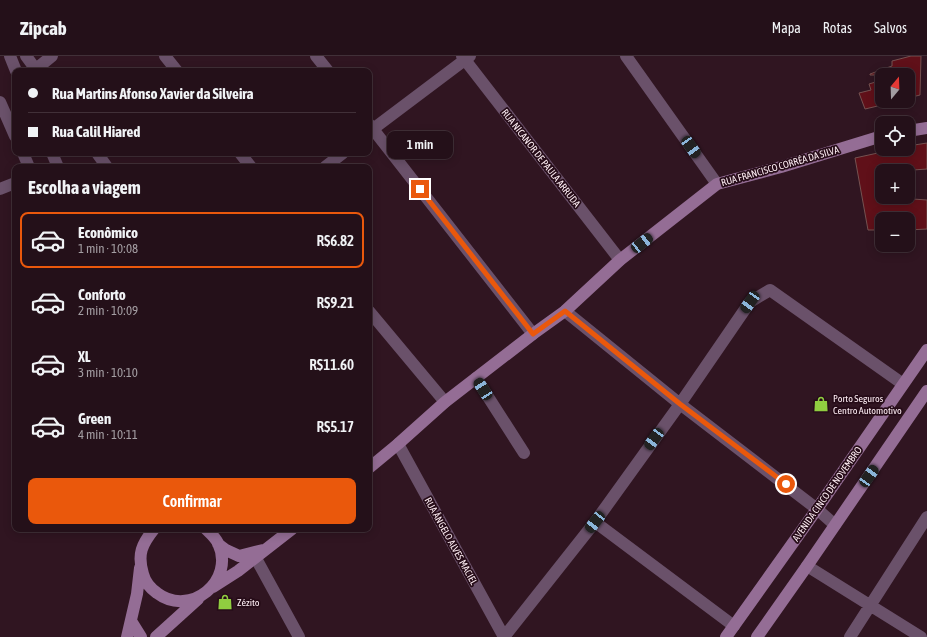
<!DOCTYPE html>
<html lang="pt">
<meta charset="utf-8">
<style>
:root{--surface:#241019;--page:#301e26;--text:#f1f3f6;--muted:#a39da2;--line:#413038;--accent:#ea580c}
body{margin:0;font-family:"Asap Condensed",sans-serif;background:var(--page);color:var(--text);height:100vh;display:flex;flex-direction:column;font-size:15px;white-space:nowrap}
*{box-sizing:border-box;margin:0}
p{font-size:13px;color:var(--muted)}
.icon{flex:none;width:22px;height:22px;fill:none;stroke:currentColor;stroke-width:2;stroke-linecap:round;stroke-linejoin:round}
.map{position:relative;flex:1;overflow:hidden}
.side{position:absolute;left:12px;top:108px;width:360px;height:368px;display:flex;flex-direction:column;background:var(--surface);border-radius:8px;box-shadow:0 2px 10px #0003,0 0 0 1px var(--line)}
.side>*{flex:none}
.hud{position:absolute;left:12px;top:12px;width:360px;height:88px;border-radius:8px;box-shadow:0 2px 10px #0003,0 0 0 1px var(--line);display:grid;align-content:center;height:88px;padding:0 16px;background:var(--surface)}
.needle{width:26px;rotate:19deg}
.controls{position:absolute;left:875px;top:12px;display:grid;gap:8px}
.controls a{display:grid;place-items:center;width:40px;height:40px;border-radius:8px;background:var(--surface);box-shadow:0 2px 10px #0003,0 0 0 1px var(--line);font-size:20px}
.end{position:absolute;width:18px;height:18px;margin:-9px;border:5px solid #ea580c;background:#fff;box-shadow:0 0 0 2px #fff}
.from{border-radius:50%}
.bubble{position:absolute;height:28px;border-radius:8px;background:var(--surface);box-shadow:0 2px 10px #0003,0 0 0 1px var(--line);font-size:13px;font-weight:600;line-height:28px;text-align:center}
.car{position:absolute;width:12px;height:24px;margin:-12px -6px;border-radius:5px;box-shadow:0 0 3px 1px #0007;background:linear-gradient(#222 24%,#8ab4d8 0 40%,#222 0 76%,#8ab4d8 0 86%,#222 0)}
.hud b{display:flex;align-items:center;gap:14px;height:38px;font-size:15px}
.hud b+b{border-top:1px solid var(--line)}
.hud i{width:10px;height:10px;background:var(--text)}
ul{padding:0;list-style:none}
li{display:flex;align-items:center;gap:12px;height:56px;margin:0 8px 6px;padding:0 8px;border:2px solid transparent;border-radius:8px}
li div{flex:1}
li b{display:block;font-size:15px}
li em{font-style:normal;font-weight:600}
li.selected{border-color:var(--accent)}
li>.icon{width:36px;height:36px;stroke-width:1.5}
h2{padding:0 16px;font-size:18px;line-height:48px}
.action{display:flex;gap:8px;margin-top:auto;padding:8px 16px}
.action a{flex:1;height:46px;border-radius:8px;background:var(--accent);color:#fff;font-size:16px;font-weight:600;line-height:46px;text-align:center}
header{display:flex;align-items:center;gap:24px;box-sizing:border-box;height:56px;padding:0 20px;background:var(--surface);border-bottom:1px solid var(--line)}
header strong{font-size:19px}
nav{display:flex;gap:22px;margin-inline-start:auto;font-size:14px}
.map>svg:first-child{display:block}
.building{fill:#601019;stroke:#755251}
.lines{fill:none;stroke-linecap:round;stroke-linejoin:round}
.street{stroke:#6a516a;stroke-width:12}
.secondary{stroke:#946d95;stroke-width:12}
.route{stroke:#ea580c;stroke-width:5}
.labels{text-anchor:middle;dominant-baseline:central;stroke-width:3.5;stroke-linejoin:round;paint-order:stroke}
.street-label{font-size:10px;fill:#feeef4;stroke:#260c18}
.poi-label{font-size:10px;fill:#feeef4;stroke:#260c18;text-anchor:start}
</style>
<header>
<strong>Zipcab</strong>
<nav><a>Mapa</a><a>Rotas</a><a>Salvos</a></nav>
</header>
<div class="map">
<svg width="927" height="581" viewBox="0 0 927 581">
<rect width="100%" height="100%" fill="#301521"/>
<path class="building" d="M 911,0 L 921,0 L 920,39 L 908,42 L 908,19 L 870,19 L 870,18 L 892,10 L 892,5 Z
M 882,24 L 882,49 L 865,53 L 859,37 L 871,34 L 869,28 Z
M 927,87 L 927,113 L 913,114 L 913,115 L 882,115 L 882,141 L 913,141 L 913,143 L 927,144 L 927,173 L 908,174 L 908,163 L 882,163 L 882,174 L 868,174 L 855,102 L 896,93 L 908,93 L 908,90 Z"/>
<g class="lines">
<path class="street" d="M 10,0 L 16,15
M 26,0 L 37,15
M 165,0 L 177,15
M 316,0 L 328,15
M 462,0 L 620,204
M 626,0 L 717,128
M 36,13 L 52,0
M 0,46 L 15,80
M 369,68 L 533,278
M 369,76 L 470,0
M 23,97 L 29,111
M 52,97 L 58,111
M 97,97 L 107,111
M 240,97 L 251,111
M 325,111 L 343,97
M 0,133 L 15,127
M 369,255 L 445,346
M 565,255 L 680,348 L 817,453 L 835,469
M 476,322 L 524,397
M 398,388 L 504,581
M 595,466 L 734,570
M 253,497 L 299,581
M 807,510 L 921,581
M 504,581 L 595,466 L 680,348 L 750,246 L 770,234 L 903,328
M 850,581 L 927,461"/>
<path class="secondary" d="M 908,75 L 927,72
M 369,412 L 398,388 L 445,346 L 533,278 L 565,255 L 620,204 L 717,128 L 781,111 L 882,80
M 154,473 C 142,488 137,498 143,518 C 145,526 150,532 157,537 C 190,562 236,525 218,487 C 215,481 210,477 206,473
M 218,488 L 226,494 L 239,500 L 263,494
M 213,531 L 238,515 L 292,473
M 131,565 L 141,581
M 127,581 L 137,538 L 140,512
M 156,581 L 198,543
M 726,581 L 817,453 L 927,294
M 757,581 L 807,510 L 927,335"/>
</g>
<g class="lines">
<path class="route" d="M 420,133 L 533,278 L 565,255 L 680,348 L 786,428"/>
</g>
<defs>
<g id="shop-bare" transform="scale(1.2)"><path d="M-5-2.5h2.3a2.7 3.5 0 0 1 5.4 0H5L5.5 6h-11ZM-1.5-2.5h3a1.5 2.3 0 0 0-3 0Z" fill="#90cd40" stroke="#260c18" stroke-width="2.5" paint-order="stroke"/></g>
</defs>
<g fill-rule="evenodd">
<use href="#shop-bare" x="821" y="348"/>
<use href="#shop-bare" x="225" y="546"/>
</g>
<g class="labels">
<g class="street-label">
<text transform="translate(541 102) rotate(52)">RUA NICANOR DE PAULA ARRUDA</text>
<text transform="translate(780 110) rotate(-16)">RUA FRANCISCO CORRÊA DA SILVA</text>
<text transform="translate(827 438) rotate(-55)">AVENIDA CINCO DE NOVEMBRO</text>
<text transform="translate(451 485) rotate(61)">RUA ÂNGELO ALVES MACIEL</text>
</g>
<g class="poi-label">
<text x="833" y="342">Porto Seguros<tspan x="833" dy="12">Centro Automotivo</tspan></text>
<text x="237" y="546">Zézito</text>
</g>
</g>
</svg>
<div class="controls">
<a><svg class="needle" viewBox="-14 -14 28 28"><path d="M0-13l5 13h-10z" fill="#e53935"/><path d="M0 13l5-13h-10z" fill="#a39da2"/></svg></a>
<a><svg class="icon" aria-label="locate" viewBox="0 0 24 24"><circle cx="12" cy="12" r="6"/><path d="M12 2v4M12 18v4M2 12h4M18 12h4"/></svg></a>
<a>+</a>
<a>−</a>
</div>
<i class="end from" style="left:786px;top:428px"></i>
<i class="end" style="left:420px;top:133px"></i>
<div class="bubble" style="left:387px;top:75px;width:66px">1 min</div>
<i class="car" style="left:691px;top:91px;rotate:145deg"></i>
<i class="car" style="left:642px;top:187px;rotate:52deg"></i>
<i class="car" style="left:750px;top:246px;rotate:215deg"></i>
<i class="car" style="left:483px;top:333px;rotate:327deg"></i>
<i class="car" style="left:654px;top:383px;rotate:216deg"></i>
<i class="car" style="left:869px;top:420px;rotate:35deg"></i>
<i class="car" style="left:595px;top:466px;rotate:218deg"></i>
<div class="hud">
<b><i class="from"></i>Rua Martins Afonso Xavier da Silveira</b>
<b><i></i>Rua Calil Hiared</b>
</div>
<section class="side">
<h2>Escolha a viagem</h2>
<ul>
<li class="selected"><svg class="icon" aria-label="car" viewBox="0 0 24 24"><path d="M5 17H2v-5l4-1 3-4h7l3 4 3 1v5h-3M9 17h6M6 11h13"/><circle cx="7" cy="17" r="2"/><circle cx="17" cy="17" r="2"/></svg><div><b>Econômico</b><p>1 min · 10:08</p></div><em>R$6.82</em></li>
<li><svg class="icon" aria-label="car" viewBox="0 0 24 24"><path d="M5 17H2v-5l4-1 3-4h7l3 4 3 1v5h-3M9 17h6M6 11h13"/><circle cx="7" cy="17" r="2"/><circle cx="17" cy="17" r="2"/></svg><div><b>Conforto</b><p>2 min · 10:09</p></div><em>R$9.21</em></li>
<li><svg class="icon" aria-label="car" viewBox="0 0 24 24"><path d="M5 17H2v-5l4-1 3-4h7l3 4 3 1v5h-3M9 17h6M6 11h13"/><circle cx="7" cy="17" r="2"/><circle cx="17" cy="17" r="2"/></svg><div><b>XL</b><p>3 min · 10:10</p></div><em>R$11.60</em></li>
<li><svg class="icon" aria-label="car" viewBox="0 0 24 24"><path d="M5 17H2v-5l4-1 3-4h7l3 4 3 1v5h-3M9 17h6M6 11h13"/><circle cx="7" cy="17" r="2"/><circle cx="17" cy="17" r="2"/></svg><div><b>Green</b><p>4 min · 10:11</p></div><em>R$5.17</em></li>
</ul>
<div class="action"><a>Confirmar</a></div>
</section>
</div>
